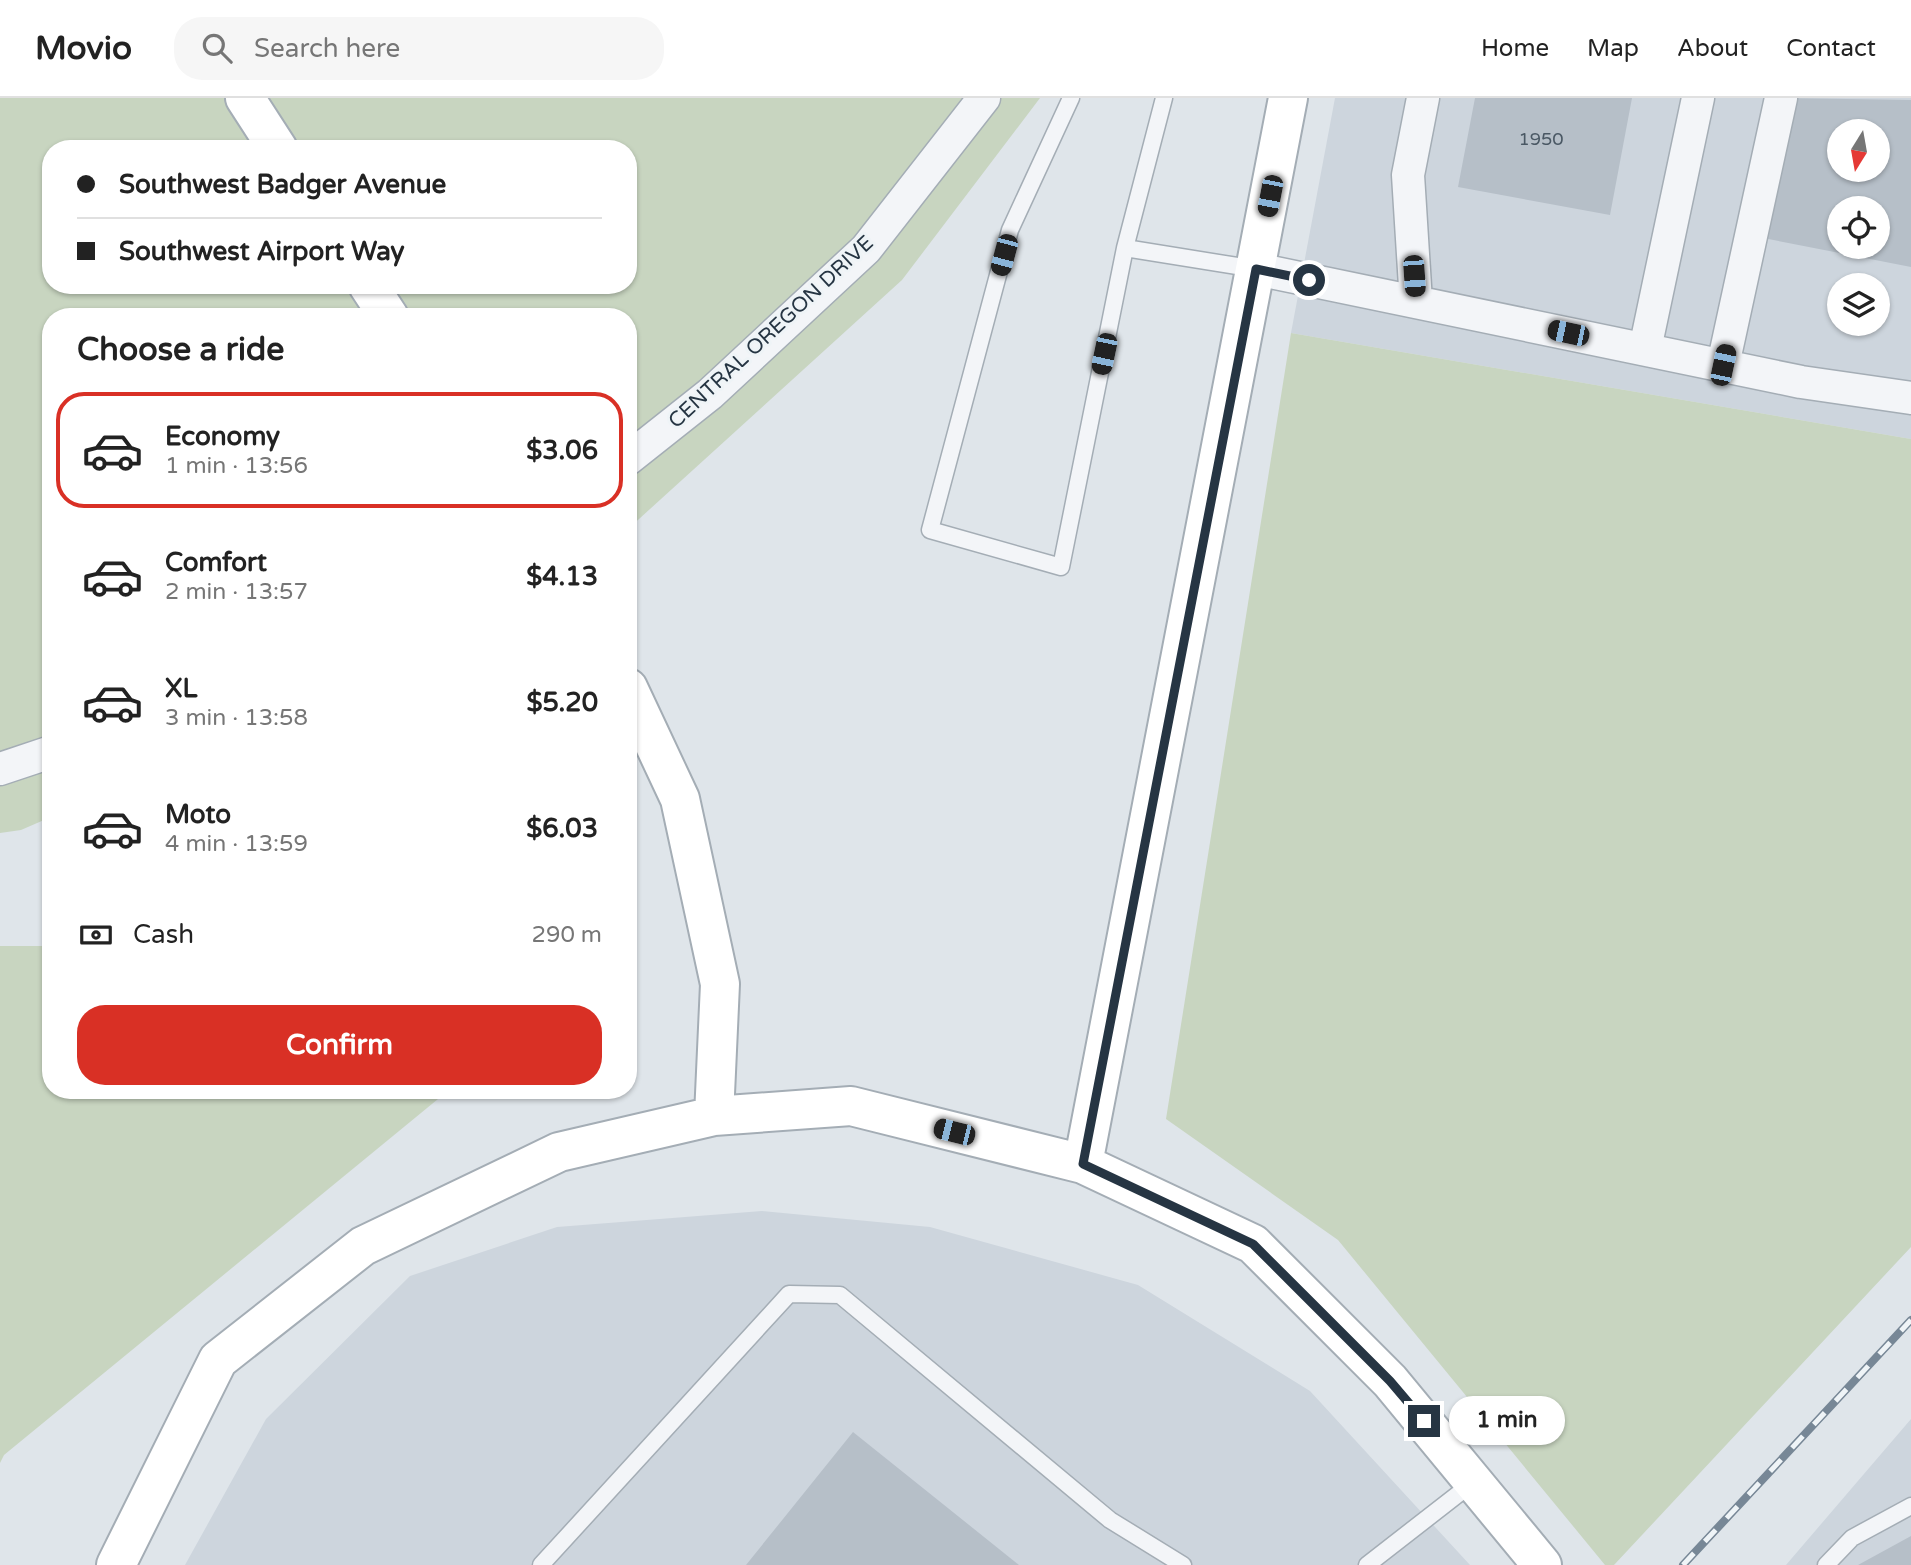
<!DOCTYPE html>
<meta charset="utf-8">
<style>
:root{--surface:#fff;--page:#f6f6f6;--text:#222;--muted:#767676;--line:#e0e0e0;--accent:#d93025}
body{margin:0;font-family:"Varela Round",sans-serif;background:var(--page);color:var(--text);height:100vh;display:flex;flex-direction:column;font-size:26px;white-space:nowrap}
*{box-sizing:border-box;margin:0}
p{font-size:23px;color:var(--muted)}
.icon{flex:none;width:38px;height:38px;fill:none;stroke:currentColor;stroke-width:2;stroke-linecap:round;stroke-linejoin:round}
.map{position:relative;flex:1;overflow:hidden}
.details{position:absolute;left:42px;top:210px;width:595px;height:791px;display:flex;flex-direction:column;background:var(--surface);border-radius:28px;box-shadow:0 2px 5px #0004}
.details>*{flex:none}
.top-card{position:absolute;left:42px;top:42px;width:595px;height:154px;border-radius:28px;box-shadow:0 2px 5px #0004;display:grid;align-content:center;height:154px;padding:0 35px;background:var(--surface)}
.needle{width:46px;rotate:191deg}
.buttons{position:absolute;left:1827px;top:21px;display:grid;gap:14px}
.buttons a{display:grid;place-items:center;width:63px;height:63px;border-radius:50%;background:var(--surface);box-shadow:0 2px 5px #0004;font-size:35px}
.end{position:absolute;width:32px;height:32px;margin:-16px;border:9px solid #263543;background:#fff;box-shadow:0 0 0 4px #fff}
.from{border-radius:50%}
.bubble{position:absolute;height:49px;border-radius:24px;background:var(--surface);box-shadow:0 2px 5px #0004;font-size:23px;font-weight:800;line-height:49px;text-align:center}
.car{position:absolute;width:21px;height:42px;margin:-21px -10px;border-radius:9px;box-shadow:0 0 5px 2px #0007;background:linear-gradient(#222 24%,#8ab4d8 0 40%,#222 0 76%,#8ab4d8 0 86%,#222 0)}
.top-card b{display:flex;align-items:center;gap:24px;height:66px;font-size:26px}
.top-card b+b{border-top:2px solid var(--line)}
.top-card i{width:18px;height:18px;background:var(--text)}
ul{padding:0;list-style:none}
li{display:flex;align-items:center;gap:21px;height:116px;margin:0 14px 10px;padding:0 21px;border:4px solid transparent;border-radius:28px}
li div{flex:1}
li b{display:block;font-size:26px}
li em{font-style:normal;font-weight:800}
li.on{border-color:var(--accent)}
li>.icon{width:63px;height:63px;stroke-width:1.5}
h2{padding:0 35px;font-size:32px;line-height:84px}
.pay{display:flex;align-items:center;gap:18px;height:77px;padding:0 35px;font-size:26px}
.pay p{margin-inline-start:auto}
.action{display:flex;gap:14px;margin-top:auto;padding:14px 35px}
.action a{flex:1;height:80px;border-radius:28px;background:var(--accent);color:#fff;font-size:28px;font-weight:800;line-height:80px;text-align:center}
header{display:flex;align-items:center;gap:42px;box-sizing:border-box;height:98px;padding:0 35px;background:var(--surface);border-bottom:2px solid var(--line)}
header strong{font-size:33px}
nav{display:flex;gap:38px;margin-inline-start:auto;font-size:24px}
.search{width:490px;height:63px;background:var(--page);display:flex;align-items:center;gap:18px;box-sizing:border-box;padding:0 24px;border-radius:28px;color:var(--muted);font-size:26px}
.map>svg:first-child{display:block}
.built{fill:#cdd5dd;fill-rule:evenodd}
.green{fill:#c8d5c0;fill-rule:evenodd}
.building{fill:#b6bfc8;fill-rule:evenodd}
.lines{fill:none;stroke-linecap:round;stroke-linejoin:round}
.lane-casing{stroke:#a4adb5;stroke-width:19}
.street-casing{stroke:#a4adb5;stroke-width:35}
.secondary-casing{stroke:#a4adb5;stroke-width:42}
.lane{stroke:#f3f5f8;stroke-width:16}
.street{stroke:#f3f5f8;stroke-width:32}
.secondary{stroke:#fff;stroke-width:38}
.rail-casing{stroke:#778796;stroke-width:8}
.rail{stroke:#eff4f7;stroke-width:5;stroke-dasharray:16;stroke-linecap:butt}
.route{stroke:#263543;stroke-width:9}
.labels{text-anchor:middle;dominant-baseline:central;stroke-width:6;stroke-linejoin:round;paint-order:stroke}
.number-label{font-size:18px;fill:#4a5864}
.street-label{font-size:21px;fill:#263543;stroke:#eff4f7}
</style>
<header>
<strong>Movio</strong>
<div class="search"><svg class="icon" aria-label="search" viewBox="0 0 24 24"><circle cx="10" cy="10" r="6"/><path d="M15 15l6 6"/></svg>Search here</div>
<nav><a>Home</a><a>Map</a><a>About</a><a>Contact</a></nav>
</header>
<div class="map">
<svg width="1911" height="1467" viewBox="0 0 1911 1467">
<rect width="100%" height="100%" fill="#dfe5ea"/>
<path class="built" d="M 1335,0 L 1911,0 L 1911,341 L 1291,235 ZM 1839,33 L 1878,33 L 1878,72 L 1839,72 ZM 1839,110 L 1878,110 L 1878,149 L 1839,149 ZM 1839,187 L 1878,187 L 1878,226 L 1839,226 Z
M 762,1113 L 930,1129 L 1138,1187 L 1310,1293 L 1470,1467 L 185,1467 L 266,1321 L 410,1178 L 557,1129 Z
M 1911,1321 L 1911,1467 L 1786,1467 Z"/>
<path class="green" d="M 0,0 L 1040,0 L 902,182 L 628,431 L 628,219 L 51,219 L 51,719 L 21,732 L 0,735 ZM 51,51 L 628,51 L 628,187 L 51,187 Z
M 1291,235 L 1911,341 L 1911,1149 L 1614,1467 L 1605,1467 L 1338,1142 L 1166,1021 Z
M 0,848 L 51,848 L 51,992 L 449,992 L 4,1357 L 0,1365 Z"/>
<path class="building" d="M 1475,0 L 1632,0 L 1610,117 L 1458,89 Z
M 1780,0 L 1911,2 L 1911,169 L 1753,138 ZM 1839,33 L 1878,33 L 1878,72 L 1839,72 ZM 1839,110 L 1878,110 L 1878,149 L 1839,149 Z
M 853,1334 L 1019,1467 L 746,1467 Z
M 1911,1438 L 1911,1467 L 1858,1467 Z"/>
<g class="lines">
<g class="lane-casing">
<path id="lane" d="M 1071,0 L 1010,132 L 930,432 L 1061,469 L 1125,150 L 1164,0
M 1125,150 L 1256,171
M 541,1467 L 789,1196 L 840,1197 L 1110,1422 L 1183,1467
M 1367,1467 L 1475,1383
M 1826,1467 L 1852,1440 L 1911,1408"/>
</g>
<g class="street-casing">
<path id="street" d="M 1256,171 L 1801,284 L 1911,300
M 1416,204 L 1408,77 L 1423,0
M 1645,251 L 1698,0
M 1723,267 L 1781,0
M 628,361 L 710,296 L 866,151 L 984,0
M 0,671 L 51,654"/>
</g>
<g class="secondary-casing">
<path id="secondary" d="M 245,0 L 278,51
M 368,187 L 389,219
M 628,590 L 680,701 L 720,886 L 714,1018
M 1083,1066 L 1288,0
M 116,1467 L 218,1262 L 363,1148 L 559,1054 L 714,1018 L 851,1008 L 1083,1066 L 1253,1146 L 1390,1283 L 1542,1467"/>
</g>
<use href="#lane" class="lane"/>
<use href="#street" class="street"/>
<use href="#secondary" class="secondary"/>
<g class="rail-casing">
<path id="rail" d="M 1683,1467 L 1911,1222"/>
</g>
<use href="#rail" class="rail"/>
</g>
<g class="lines">
<path class="route" d="M 1309,182 L 1256,171 L 1083,1066 L 1253,1146 L 1390,1283 L 1424,1323"/>
</g>
<g class="labels">
<g class="number-label">
<text x="1541" y="41">1950</text>
</g>
<g class="street-label">
<text transform="translate(771 234) rotate(-43)">CENTRAL OREGON DRIVE</text>
</g>
</g>
</svg>
<div class="buttons">
<a><svg class="needle" viewBox="-14 -14 28 28"><path d="M0-13l5 13h-10z" fill="#e53935"/><path d="M0 13l5-13h-10z" fill="#767676"/></svg></a>
<a><svg class="icon" aria-label="locate" viewBox="0 0 24 24"><circle cx="12" cy="12" r="6"/><path d="M12 2v4M12 18v4M2 12h4M18 12h4"/></svg></a>
<a><svg class="icon" aria-label="layers" viewBox="0 0 24 24"><path d="M12 4l9 5-9 5-9-5zM3 14l9 5 9-5"/></svg></a>
</div>
<i class="end from" style="left:1309px;top:182px"></i>
<i class="end" style="left:1424px;top:1323px"></i>
<div class="bubble" style="left:1449px;top:1298px;width:116px">1 min</div>
<i class="car" style="left:1270px;top:98px;rotate:191deg"></i>
<i class="car" style="left:1004px;top:157px;rotate:195deg"></i>
<i class="car" style="left:1414px;top:178px;rotate:176deg"></i>
<i class="car" style="left:1568px;top:235px;rotate:282deg"></i>
<i class="car" style="left:1104px;top:256px;rotate:192deg"></i>
<i class="car" style="left:1723px;top:267px;rotate:12deg"></i>
<i class="car" style="left:954px;top:1034px;rotate:284deg"></i>
<div class="top-card">
<b><i class="from"></i>Southwest Badger Avenue</b>
<b><i></i>Southwest Airport Way</b>
</div>
<section class="details">
<h2>Choose a ride</h2>
<ul>
<li class="on"><svg class="icon" aria-label="car" viewBox="0 0 24 24"><path d="M5 17H2v-5l4-1 3-4h7l3 4 3 1v5h-3M9 17h6M6 11h13"/><circle cx="7" cy="17" r="2"/><circle cx="17" cy="17" r="2"/></svg><div><b>Economy</b><p>1 min · 13:56</p></div><em>$3.06</em></li>
<li><svg class="icon" aria-label="car" viewBox="0 0 24 24"><path d="M5 17H2v-5l4-1 3-4h7l3 4 3 1v5h-3M9 17h6M6 11h13"/><circle cx="7" cy="17" r="2"/><circle cx="17" cy="17" r="2"/></svg><div><b>Comfort</b><p>2 min · 13:57</p></div><em>$4.13</em></li>
<li><svg class="icon" aria-label="car" viewBox="0 0 24 24"><path d="M5 17H2v-5l4-1 3-4h7l3 4 3 1v5h-3M9 17h6M6 11h13"/><circle cx="7" cy="17" r="2"/><circle cx="17" cy="17" r="2"/></svg><div><b>XL</b><p>3 min · 13:58</p></div><em>$5.20</em></li>
<li><svg class="icon" aria-label="car" viewBox="0 0 24 24"><path d="M5 17H2v-5l4-1 3-4h7l3 4 3 1v5h-3M9 17h6M6 11h13"/><circle cx="7" cy="17" r="2"/><circle cx="17" cy="17" r="2"/></svg><div><b>Moto</b><p>4 min · 13:59</p></div><em>$6.03</em></li>
</ul>
<div class="pay"><svg class="icon" aria-label="cash" viewBox="0 0 24 24"><path d="M3 7h18v10H3z"/><circle cx="12" cy="12" r="2"/></svg>Cash<p>290 m</p></div>
<div class="action"><a>Confirm</a></div>
</section>
</div>
